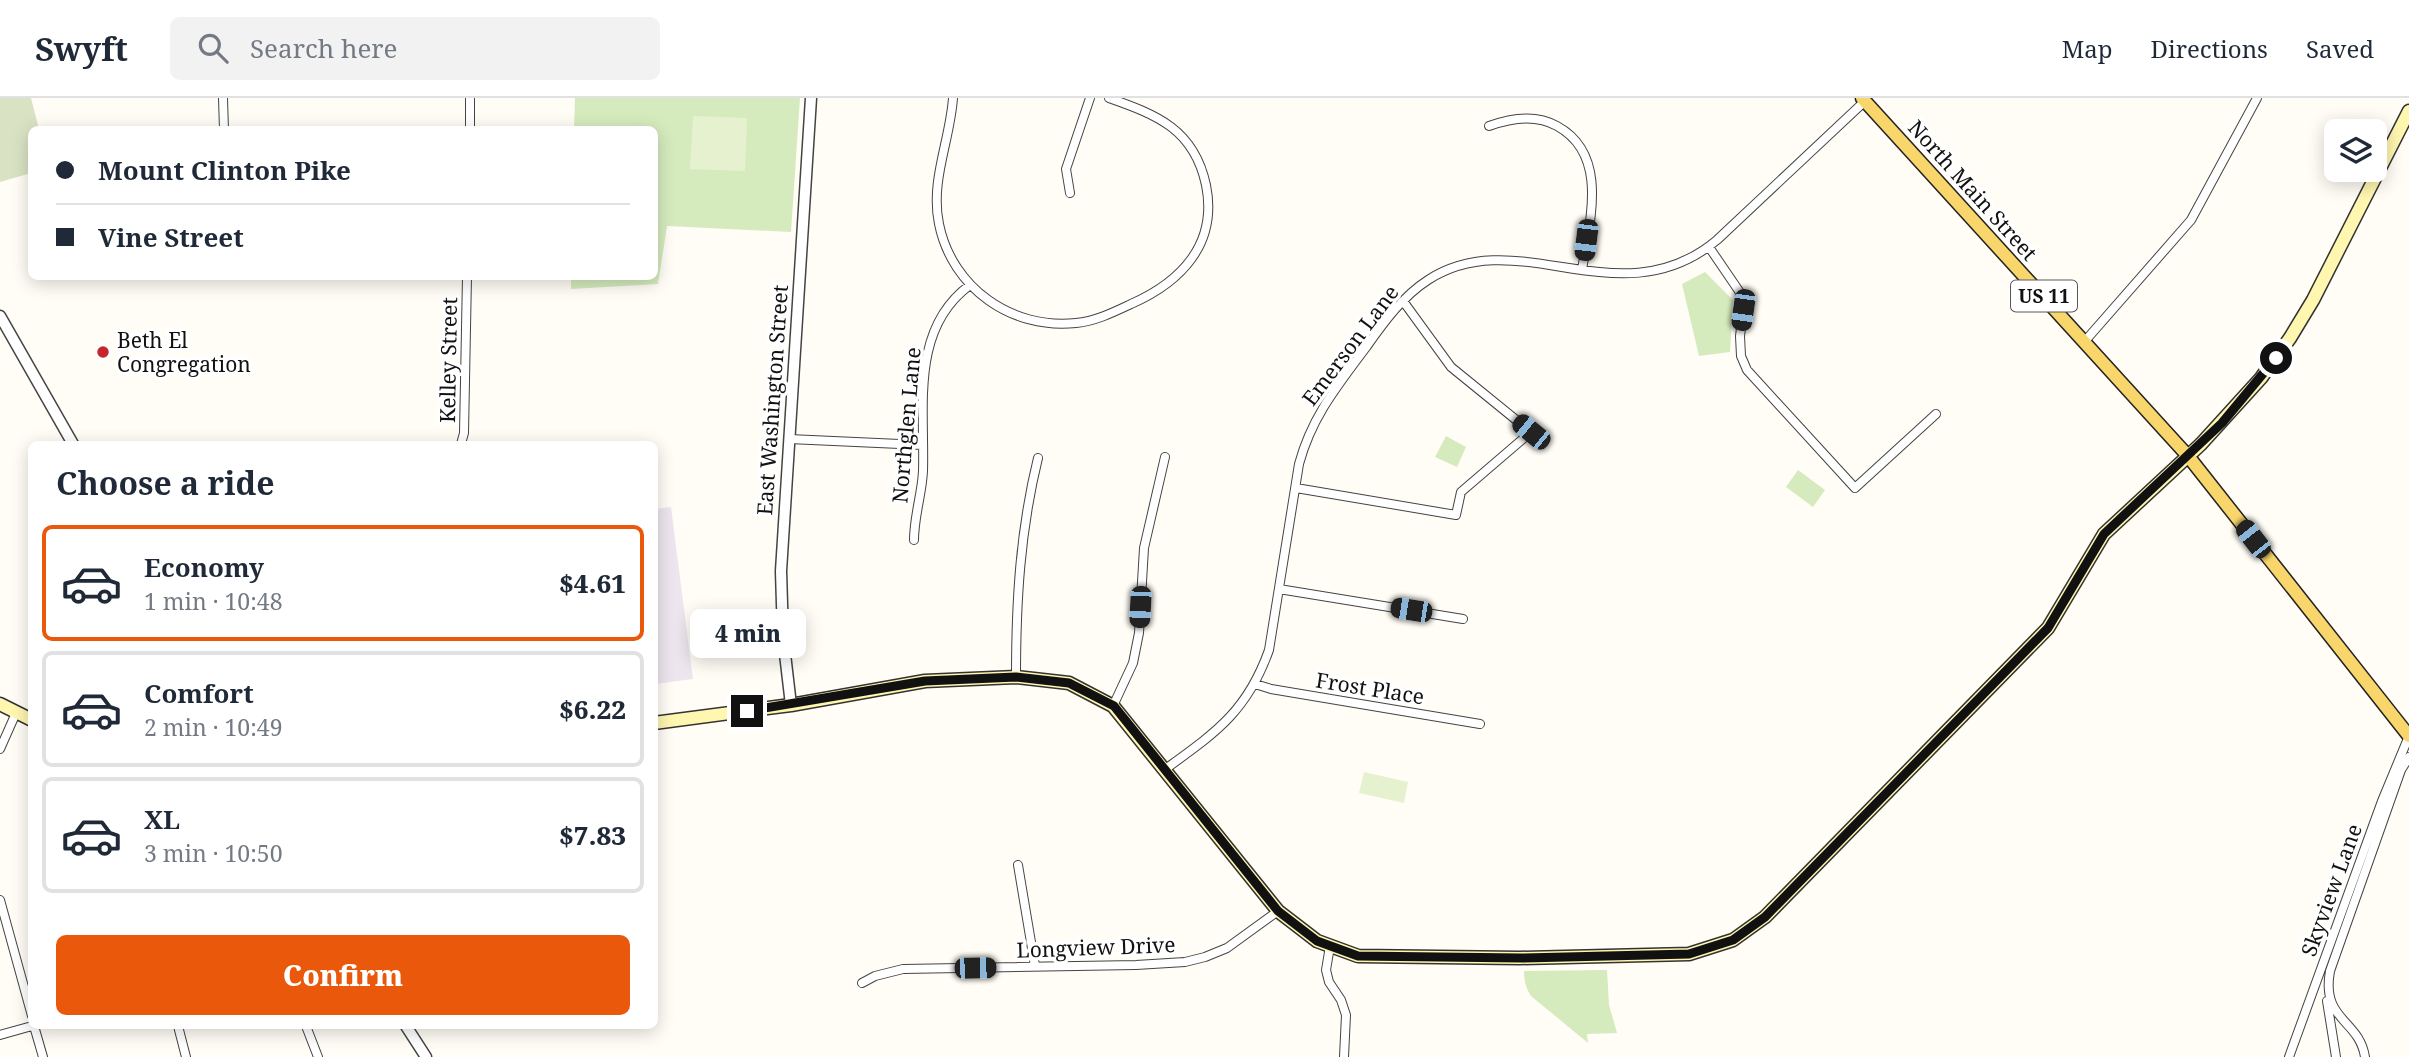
<!DOCTYPE html>
<meta charset="utf-8">
<style>
:root{--surface:#fff;--page:#f2f2f3;--text:#1f2937;--muted:#747a83;--line:#e0e1e3;--accent:#ea580c}
body{margin:0;font-family:"Noto Serif",serif;background:var(--page);color:var(--text);height:100vh;display:flex;flex-direction:column;font-size:26px;white-space:nowrap}
*{box-sizing:border-box;margin:0}
p{font-size:23px;color:var(--muted)}
.icon{flex:none;width:38px;height:38px;fill:none;stroke:currentColor;stroke-width:2;stroke-linecap:round;stroke-linejoin:round}
.map{position:relative;flex:1;overflow:hidden}
.panel{position:absolute;left:28px;top:343px;width:630px;height:588px;display:flex;flex-direction:column;background:var(--surface);border-radius:10px;box-shadow:0 4px 18px #0003}
.panel>*{flex:none}
.hud{position:absolute;left:28px;top:28px;width:630px;height:154px;border-radius:10px;box-shadow:0 4px 18px #0003;display:grid;align-content:center;height:154px;padding:0 28px;background:var(--surface)}
.fabs{position:absolute;left:2324px;top:21px;display:grid;gap:14px}
.fabs a{display:grid;place-items:center;width:63px;height:63px;border-radius:10px;background:var(--surface);box-shadow:0 4px 18px #0003;font-size:35px}
.end{position:absolute;width:32px;height:32px;margin:-16px;border:9px solid #111;background:#fff;box-shadow:0 0 0 4px #fff}
.from{border-radius:50%}
.bubble{position:absolute;height:49px;border-radius:10px;background:var(--surface);box-shadow:0 4px 18px #0003;font-size:23px;font-weight:800;line-height:49px;text-align:center}
.car{position:absolute;width:21px;height:42px;margin:-21px -10px;border-radius:9px;box-shadow:0 0 5px 2px #0007;background:linear-gradient(#222 24%,#8ab4d8 0 40%,#222 0 76%,#8ab4d8 0 86%,#222 0)}
.hud b{display:flex;align-items:center;gap:24px;height:66px;font-size:26px}
.hud b+b{border-top:2px solid var(--line)}
.hud i{width:18px;height:18px;background:var(--text)}
ul{padding:0;list-style:none}
li{display:flex;align-items:center;gap:21px;height:116px;margin:0 14px 10px;padding:0 14px;border:4px solid var(--line);border-radius:10px}
li div{flex:1}
li b{display:block;font-size:26px}
li em{font-style:normal;font-weight:800}
li.on{border-color:var(--accent)}
li>.icon{width:63px;height:63px;stroke-width:1.5}
h2{padding:0 28px;font-size:32px;line-height:84px}
.button{display:flex;gap:14px;margin-top:auto;padding:14px 28px}
.button a{flex:1;height:80px;border-radius:10px;background:var(--accent);color:#fff;font-size:28px;font-weight:800;line-height:80px;text-align:center}
header{display:flex;align-items:center;gap:42px;box-sizing:border-box;height:98px;padding:0 35px;background:var(--surface);border-bottom:2px solid var(--line)}
header strong{font-size:33px}
nav{display:flex;gap:38px;margin-inline-start:auto;font-size:24px}
.search{width:490px;height:63px;background:var(--page);display:flex;align-items:center;gap:18px;box-sizing:border-box;padding:0 24px;border-radius:10px;color:var(--muted);font-size:26px}
.map>svg:first-child{display:block}
.industrial{fill:#eee6ef}
.green{fill:#d5ebbd}
.cemetery{fill:#d9e3c4}
.pitch{fill:#e6f2cf}
.lines{fill:none;stroke-linecap:round;stroke-linejoin:round}
.minor-casing{stroke:#444;stroke-width:10}
.tertiary-casing{stroke:#444;stroke-width:13}
.secondary-casing{stroke:#333;stroke-width:15}
.primary-casing{stroke:#222;stroke-width:15}
.minor{stroke:#fff;stroke-width:8}
.tertiary{stroke:#fff;stroke-width:10}
.secondary{stroke:#fff6b0;stroke-width:12}
.primary{stroke:#f9d66b;stroke-width:12}
.route{stroke:#111;stroke-width:9}
.poi-dot{fill:#c4262e;stroke:#fff;stroke-width:2.5}
.labels{text-anchor:middle;dominant-baseline:central;stroke-width:7;stroke-linejoin:round;paint-order:stroke}
.shield{fill:#fff;stroke:#585858;stroke-width:2}
.shield-label{font-size:19px;font-weight:bold;fill:#111}
.street-label{font-size:21px;fill:#111;stroke:#fff}
.poi-label{font-size:21px;fill:#111;stroke:#fff;text-anchor:start}
</style>
<header>
<strong>Swyft</strong>
<div class="search"><svg class="icon" aria-label="search" viewBox="0 0 24 24"><circle cx="10" cy="10" r="6"/><path d="M15 15l6 6"/></svg>Search here</div>
<nav><a>Map</a><a>Directions</a><a>Saved</a></nav>
</header>
<div class="map">
<svg width="2409" height="959" viewBox="0 0 2409 959">
<rect width="100%" height="100%" fill="#fffdf5"/>
<path class="industrial" d="M 671,409 L 693,581 L 655,586 L 655,411 Z"/>
<path class="green" d="M 575,0 L 800,0 L 791,134 L 667,128 L 658,186 L 571,191 L 571,179 L 654,178 L 654,32 L 574,31 Z
M 1705,174 L 1733,202 L 1730,254 L 1699,258 L 1682,186 Z
M 1446,338 L 1466,349 L 1457,369 L 1435,359 Z
M 1798,372 L 1825,392 L 1813,409 L 1786,389 Z
M 1607,872 L 1609,907 L 1617,935 L 1587,936 L 1588,945 L 1531,898 C 1526,890 1524,883 1524,873 Z"/>
<path class="cemetery" d="M 0,0 L 31,0 L 39,31 L 32,32 L 31,75 L 0,84 Z"/>
<path class="pitch" d="M 693,18 L 747,20 L 745,73 L 690,71 Z
M 1364,674 L 1408,684 L 1404,705 L 1359,695 Z"/>
<g class="lines">
<g class="minor-casing">
<path id="minor" d="M 223,0 L 224,32
M 953,0 C 950,43 930,83 939,126 C 952,190 1012,232 1076,225 C 1096,223 1114,214 1131,206 C 1181,184 1218,146 1206,87 C 1194,31 1157,17 1109,0
M 1489,28 C 1511,20 1536,16 1557,28 C 1610,57 1589,125 1582,172
M 470,32 L 470,0
M 1070,95 L 1066,71 L 1090,0
M 1709,149 L 1739,193 L 1744,208 L 1740,238 L 1741,258 L 1747,272 L 1855,390 L 1936,316
M 2085,243 L 2191,122 L 2257,0
M 789,341 L 922,347
M 461,346 L 464,335 L 467,178
M 1296,390 L 1456,417 L 1461,394 L 1531,334 L 1451,269 L 1403,203
M 914,442 C 914,418 922,396 923,373 C 925,309 910,231 970,187
M 1279,491 L 1463,521
M 1016,579 C 1016,504 1020,433 1038,360
M 1255,586 L 1271,591 L 1480,626
M 1113,608 L 1133,565 L 1139,535 L 1144,450 L 1165,359
M 0,651 L 16,615
M 1164,672 C 1215,635 1247,614 1269,552 L 1299,366 C 1312,318 1338,287 1367,248 C 1384,224 1403,198 1428,182 C 1519,123 1620,223 1717,142 L 1865,3
M 1018,767 L 1035,868
M 0,802 L 32,918
M 1330,848 L 1326,872 L 1329,884 L 1341,902 L 1346,917 L 1344,959
M 862,885 L 875,878 L 903,871 L 1136,867 L 1185,864 L 1205,859 L 1227,850 L 1278,813
M 2327,903 L 2336,959
M 34,928 L 43,959
M 178,928 L 186,959
M 306,928 L 318,959
M 0,937 L 32,928
M 2289,959 L 2382,703 L 2409,638
M 2365,959 C 2359,921 2321,923 2330,873 L 2401,672 L 2409,659"/>
</g>
<g class="tertiary-casing">
<path id="tertiary" d="M 0,218 L 73,346
M 791,607 L 783,539 L 781,473 L 811,0
M 406,928 L 426,959"/>
</g>
<g class="secondary-casing">
<path id="secondary" d="M 0,606 L 32,622
M 654,625 L 791,607 L 925,583 L 1016,579 L 1069,585 L 1113,608 L 1278,813 L 1317,843 L 1358,858 L 1520,860 L 1689,856 L 1733,842 L 1765,819 L 2048,530 L 2104,436 L 2201,346 L 2261,280 L 2290,240 L 2313,202 L 2409,13"/>
</g>
<g class="primary-casing">
<path id="primary" d="M 1862,0 L 2188,358 L 2409,638"/>
</g>
<use href="#minor" class="minor"/>
<use href="#tertiary" class="tertiary"/>
<use href="#secondary" class="secondary"/>
<use href="#primary" class="primary"/>
</g>
<g class="lines">
<path class="route" d="M 747,613 L 925,583 L 1016,579 L 1069,585 L 1114,608 L 1278,813 L 1317,843 L 1358,858 L 1521,860 L 1689,856 L 1733,842 L 1765,819 L 2048,530 L 2104,436 L 2222,325 L 2276,260"/>
</g>
<circle class="poi-dot" cx="103" cy="254" r="7"/>
<g class="labels">
<rect class="shield" x="2011" y="182.5" width="66" height="31" rx="5"/>
<g class="shield-label">
<text x="2044" y="198">US 11</text>
</g>
<g class="street-label">
<text transform="translate(1973 92) rotate(48)">North Main Street</text>
<text transform="translate(1350 247) rotate(-53)">Emerson Lane</text>
<text transform="translate(448 262) rotate(-89)">Kelley Street</text>
<text transform="translate(772 302) rotate(-86)">East Washington Street</text>
<text transform="translate(906 327) rotate(-85)">Northglen Lane</text>
<text transform="translate(1370 590) rotate(9)">Frost Place</text>
<text transform="translate(2331 792) rotate(-70)">Skyview Lane</text>
<text transform="translate(1096 849) rotate(-2)">Longview Drive</text>
</g>
<g class="poi-label">
<text x="117" y="242">Beth El<tspan x="117" dy="24">Congregation</tspan></text>
</g>
</g>
</svg>
<div class="fabs">
<a><svg class="icon" aria-label="layers" viewBox="0 0 24 24"><path d="M12 4l9 5-9 5-9-5zM3 14l9 5 9-5"/></svg></a>
</div>
<i class="end from" style="left:2276px;top:260px"></i>
<i class="end" style="left:747px;top:613px"></i>
<div class="bubble" style="left:690px;top:511px;width:116px">4 min</div>
<i class="car" style="left:1586px;top:142px;rotate:187deg"></i>
<i class="car" style="left:1743px;top:212px;rotate:188deg"></i>
<i class="car" style="left:1531px;top:334px;rotate:309deg"></i>
<i class="car" style="left:2253px;top:441px;rotate:322deg"></i>
<i class="car" style="left:1140px;top:509px;rotate:183deg"></i>
<i class="car" style="left:1411px;top:512px;rotate:279deg"></i>
<i class="car" style="left:975px;top:870px;rotate:89deg"></i>
<div class="hud">
<b><i class="from"></i>Mount Clinton Pike</b>
<b><i></i>Vine Street</b>
</div>
<section class="panel">
<h2>Choose a ride</h2>
<ul>
<li class="on"><svg class="icon" aria-label="car" viewBox="0 0 24 24"><path d="M5 17H2v-5l4-1 3-4h7l3 4 3 1v5h-3M9 17h6M6 11h13"/><circle cx="7" cy="17" r="2"/><circle cx="17" cy="17" r="2"/></svg><div><b>Economy</b><p>1 min · 10:48</p></div><em>$4.61</em></li>
<li><svg class="icon" aria-label="car" viewBox="0 0 24 24"><path d="M5 17H2v-5l4-1 3-4h7l3 4 3 1v5h-3M9 17h6M6 11h13"/><circle cx="7" cy="17" r="2"/><circle cx="17" cy="17" r="2"/></svg><div><b>Comfort</b><p>2 min · 10:49</p></div><em>$6.22</em></li>
<li><svg class="icon" aria-label="car" viewBox="0 0 24 24"><path d="M5 17H2v-5l4-1 3-4h7l3 4 3 1v5h-3M9 17h6M6 11h13"/><circle cx="7" cy="17" r="2"/><circle cx="17" cy="17" r="2"/></svg><div><b>XL</b><p>3 min · 10:50</p></div><em>$7.83</em></li>
</ul>
<div class="button"><a>Confirm</a></div>
</section>
</div>
